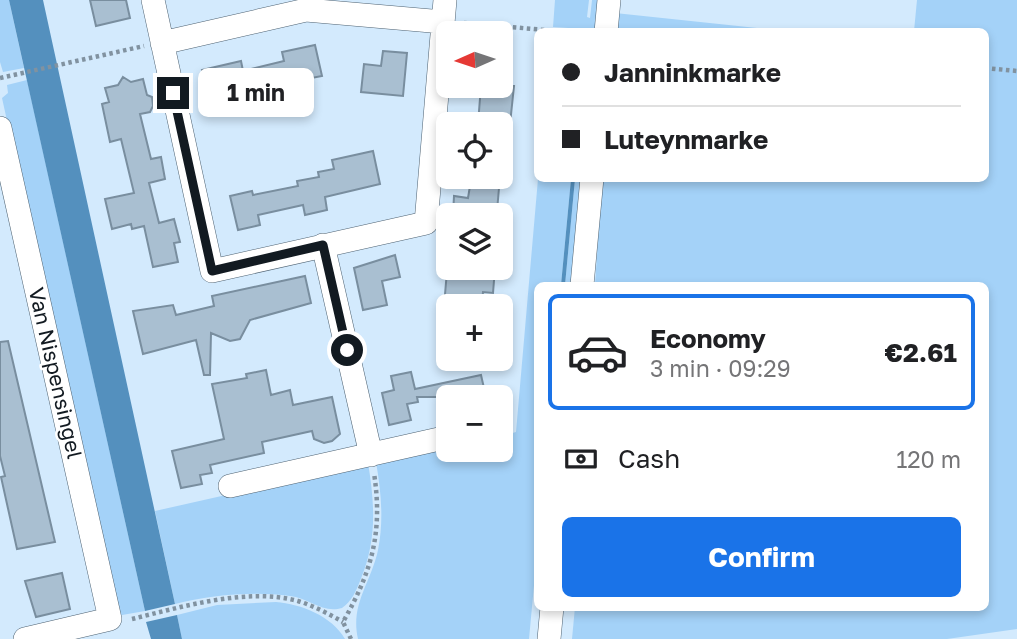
<!DOCTYPE html>
<meta charset="utf-8">
<style>
:root{--surface:#fff;--page:#f6f6f6;--text:#202124;--muted:#757577;--line:#e0e0e0;--accent:#1a73e8}
body{margin:0;font-family:"Golos Text",sans-serif;background:var(--page);color:var(--text);height:100vh;display:flex;flex-direction:column;font-size:26px;white-space:nowrap}
*{box-sizing:border-box;margin:0}
p{font-size:23px;color:var(--muted)}
.icon{flex:none;width:38px;height:38px;fill:none;stroke:currentColor;stroke-width:2;stroke-linecap:round;stroke-linejoin:round}
.map{position:relative;flex:1;overflow:hidden}
.drawer{position:absolute;left:534px;top:282px;width:455px;height:329px;display:flex;flex-direction:column;background:var(--surface);border-radius:10px;box-shadow:0 4px 10px #0003}
.drawer>*{flex:none}
.top-card{position:absolute;left:534px;top:28px;width:455px;height:154px;border-radius:10px;box-shadow:0 4px 10px #0003;display:grid;align-content:center;height:154px;padding:0 28px;background:var(--surface)}
.needle{width:46px;rotate:267deg}
.fabs{position:absolute;left:436px;top:21px;display:grid;gap:14px}
.fabs a{display:grid;place-items:center;width:77px;height:77px;border-radius:10px;background:var(--surface);box-shadow:0 4px 10px #0003;font-size:35px}
.end{position:absolute;width:32px;height:32px;margin:-16px;border:9px solid #121a21;background:#fff;box-shadow:0 0 0 4px #fff}
.from{border-radius:50%}
.bubble{position:absolute;height:49px;border-radius:10px;background:var(--surface);box-shadow:0 4px 10px #0003;font-size:23px;font-weight:700;line-height:49px;text-align:center}
.top-card b{display:flex;align-items:center;gap:24px;height:66px;font-size:26px}
.top-card b+b{border-top:2px solid var(--line)}
.top-card i{width:18px;height:18px;background:var(--text)}
ul{padding:12px 0 0;list-style:none}
li{display:flex;align-items:center;gap:21px;height:116px;margin:0 14px 10px;padding:0 14px;border:4px solid transparent;border-radius:10px}
li div{flex:1}
li b{display:block;font-size:26px}
li em{font-style:normal;font-weight:700}
li.active{border-color:var(--accent)}
li>.icon{width:63px;height:63px;stroke-width:1.5}
.pay{display:flex;align-items:center;gap:18px;height:77px;padding:0 28px;font-size:26px}
.pay p{margin-inline-start:auto}
.primary-button{display:flex;gap:14px;margin-top:auto;padding:14px 28px}
.primary-button a{flex:1;height:80px;border-radius:10px;background:var(--accent);color:#fff;font-size:28px;font-weight:700;line-height:80px;text-align:center}
.map>svg:first-child{display:block}
.green{fill:#a4d2f8}
.water{fill:#5490be}
.building{fill:#a9bfd1;stroke:#798e9f;stroke-width:2}
.lines{fill:none;stroke-linecap:round;stroke-linejoin:round}
.minor-casing{stroke:#4e6272;stroke-width:24}
.path{stroke:#8192a0;stroke-width:4.5;stroke-dasharray:3.5 3.5;stroke-linecap:butt}
.minor{stroke:#fff;stroke-width:23}
.route{stroke:#121a21;stroke-width:9}
.labels{text-anchor:middle;dominant-baseline:central;stroke-width:5;stroke-linejoin:round;paint-order:stroke}
.street-label{font-size:21px;fill:#121a21;stroke:#fff}
</style>
<div class="map">
<svg width="1017" height="639" viewBox="0 0 1017 639">
<rect width="100%" height="100%" fill="#d3eafd"/>
<path class="green" d="M 0,0 L 9,0 L 24,68 L 3,72 L 0,62 Z
M 555,0 L 589,0 L 587,17 L 590,18 L 592,0 L 602,0 L 599,30 L 553,27 Z
M 917,0 L 1017,0 L 1017,629 L 947,639 L 572,639 L 575,607 L 985,607 L 985,285 L 595,285 L 602,179 L 985,178 L 985,32 L 914,31 Z
M 615,13 L 784,31 L 613,32 Z
M 27,80 L 145,611 L 122,615 L 115,609 L 2,98 L 8,93 L 7,85 Z
M 538,179 L 571,179 L 561,285 L 537,285 L 537,553 L 529,639 L 358,639 C 350,604 371,583 378,550 C 384,520 381,491 376,462 L 448,447 L 448,450 L 500,450 L 501,436 L 516,432 Z
M 575,179 L 585,179 L 576,285 L 565,285 Z
M 368,463 C 375,505 377,541 360,581 C 356,591 352,601 342,608 C 323,614 309,598 290,596 C 254,591 210,595 175,604 L 155,511 Z
M 276,602 C 301,604 332,616 345,639 L 182,639 L 177,615 L 217,605 Z"/>
<path class="water" d="M 9,0 L 43,0 L 175,604 L 145,611 Z
M 571,179 L 575,179 L 565,285 L 561,285 Z
M 177,615 L 182,639 L 151,639 L 146,622 Z"/>
<path class="building" d="M 90,0 L 126,0 L 130,18 L 96,26 Z
M 315,45 L 322,76 L 228,94 L 228,98 L 209,102 L 202,70 L 241,61 L 243,71 L 284,61 L 282,52 Z
M 383,51 L 407,53 L 403,96 L 361,92 L 364,64 L 381,66 Z
M 123,77 L 131,82 L 143,79 L 147,95 L 152,97 L 153,106 L 150,112 L 140,114 L 151,159 L 161,157 L 165,179 L 149,183 L 159,223 L 174,219 L 180,242 L 174,243 L 178,262 L 153,267 L 144,226 L 132,229 L 131,224 L 112,229 L 105,199 L 134,193 L 121,139 L 110,142 L 102,104 L 109,102 L 105,88 L 118,85 Z
M 481,86 L 514,86 L 510,124 L 478,124 Z
M 373,151 L 380,184 L 325,197 L 327,210 L 305,215 L 303,205 L 258,215 L 260,225 L 238,230 L 230,196 L 252,191 L 253,195 L 298,186 L 297,181 L 319,177 L 318,172 L 334,169 L 332,160 Z
M 470,186 L 499,188 L 497,211 L 489,211 L 488,215 L 453,215 L 454,196 L 468,198 Z
M 395,255 L 400,277 L 382,281 L 387,305 L 363,310 L 354,268 Z
M 459,268 L 495,268 L 493,293 L 483,292 L 482,306 L 444,306 L 447,271 L 458,271 Z
M 305,276 L 311,303 L 250,320 L 240,339 L 230,341 L 211,333 L 210,375 L 204,375 L 196,340 L 143,354 L 133,311 L 173,305 L 176,315 L 214,306 L 212,296 Z
M 8,341 L 55,542 L 17,549 L 1,477 L 5,476 L 0,456 L 0,342 Z
M 266,370 L 271,395 L 290,390 L 293,405 L 332,397 L 340,434 L 332,441 L 324,443 L 314,439 L 312,431 L 262,442 L 264,453 L 210,465 L 212,473 L 200,475 L 202,484 L 181,488 L 172,451 L 224,439 L 212,384 L 247,378 L 246,374 Z
M 411,372 L 415,389 L 481,375 L 486,397 L 417,397 L 418,402 L 407,404 L 411,420 L 389,425 L 382,393 L 394,390 L 391,376 Z
M 62,573 L 70,609 L 36,617 L 25,581 Z"/>
<g class="lines">
<g class="minor-casing">
<path id="minor" d="M 153,0 L 212,271 L 426,223 L 445,0
M 606,32 L 609,0
M 162,43 L 306,10 L 443,22
M 0,128 L 110,619 L 25,639
M 323,245 L 371,455
M 582,285 L 592,178
M 230,486 L 448,437
M 549,639 L 552,607"/>
</g>
<path class="path" d="M 464,23 L 568,32
M 985,68 L 1017,71
M 0,78 L 144,46
M 132,619 C 181,607 248,587 298,601 C 314,606 329,614 343,622
M 351,639 L 343,622 C 372,571 383,532 374,473"/>
<use href="#minor" class="minor"/>
</g>
<g class="lines">
<path class="route" d="M 173,93 L 212,271 L 323,245 L 347,350"/>
</g>
<g class="labels">
<g class="street-label">
<text transform="translate(56 373) rotate(77)">Van Nispensingel</text>
</g>
</g>
</svg>
<div class="fabs">
<a><svg class="needle" viewBox="-14 -14 28 28"><path d="M0-13l5 13h-10z" fill="#e53935"/><path d="M0 13l5-13h-10z" fill="#757577"/></svg></a>
<a><svg class="icon" aria-label="locate" viewBox="0 0 24 24"><circle cx="12" cy="12" r="6"/><path d="M12 2v4M12 18v4M2 12h4M18 12h4"/></svg></a>
<a><svg class="icon" aria-label="layers" viewBox="0 0 24 24"><path d="M12 4l9 5-9 5-9-5zM3 14l9 5 9-5"/></svg></a>
<a>+</a>
<a>−</a>
</div>
<i class="end from" style="left:347px;top:350px"></i>
<i class="end" style="left:173px;top:93px"></i>
<div class="bubble" style="left:198px;top:68px;width:116px">1 min</div>
<div class="top-card">
<b><i class="from"></i>Janninkmarke</b>
<b><i></i>Luteynmarke</b>
</div>
<section class="drawer">
<ul>
<li class="active"><svg class="icon" aria-label="car" viewBox="0 0 24 24"><path d="M5 17H2v-5l4-1 3-4h7l3 4 3 1v5h-3M9 17h6M6 11h13"/><circle cx="7" cy="17" r="2"/><circle cx="17" cy="17" r="2"/></svg><div><b>Economy</b><p>3 min · 09:29</p></div><em>€2.61</em></li>
</ul>
<div class="pay"><svg class="icon" aria-label="cash" viewBox="0 0 24 24"><path d="M3 7h18v10H3z"/><circle cx="12" cy="12" r="2"/></svg>Cash<p>120 m</p></div>
<div class="primary-button"><a>Confirm</a></div>
</section>
</div>
